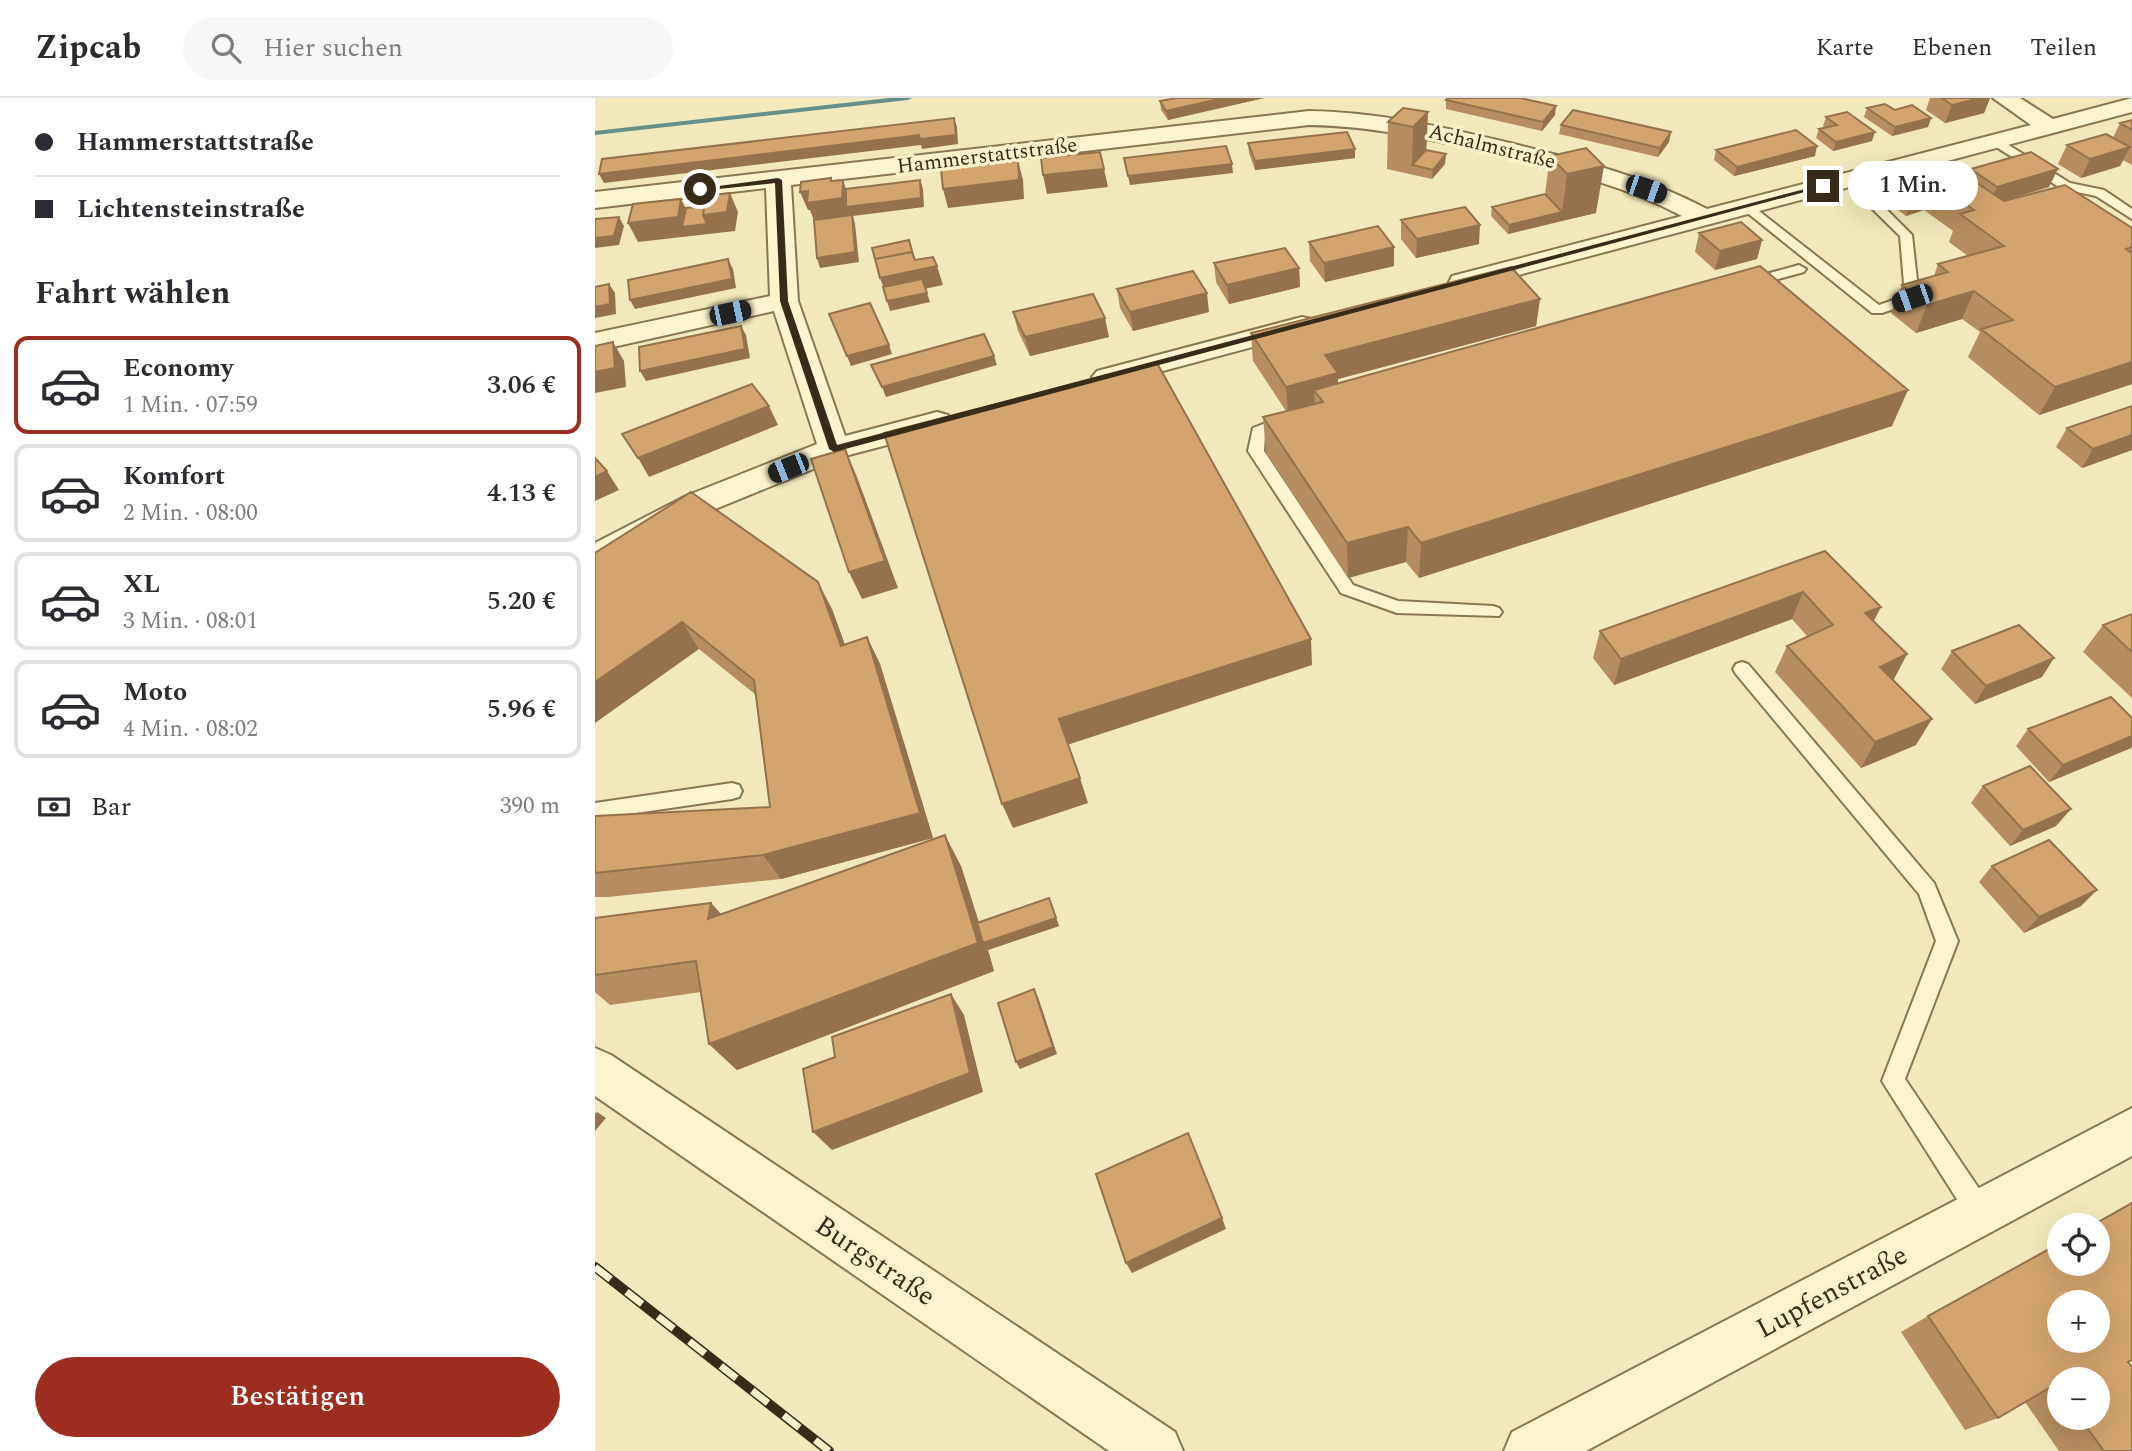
<!DOCTYPE html>
<html lang="de">
<meta charset="utf-8">
<style>
:root{--surface:#fff;--page:#f7f7f7;--text:#2b2b33;--muted:#7c7c81;--line:#e1e1e2;--accent:#9d2d1e}
body{margin:0;font-family:Spectral,serif;background:var(--page);color:var(--text);height:100vh;display:flex;flex-direction:column;font-size:26px;white-space:nowrap}
*{box-sizing:border-box;margin:0}
p{font-size:23px;color:var(--muted)}
.icon{flex:none;width:38px;height:38px;fill:none;stroke:currentColor;stroke-width:2;stroke-linecap:round;stroke-linejoin:round}
.map{position:relative;flex:1;overflow:hidden}
.side{display:flex;flex-direction:column;background:var(--surface);width:595px}
.side>*{flex:none}
.guide{display:grid;align-content:center;height:154px;padding:0 35px;background:var(--surface)}
.fabs{position:absolute;left:1452px;top:1115px;display:grid;gap:14px}
.fabs a{display:grid;place-items:center;width:63px;height:63px;border-radius:50%;background:var(--surface);box-shadow:0 7px 28px #0002;font-size:35px}
.end{position:absolute;width:32px;height:32px;margin:-16px;border:9px solid #372c1a;background:#fff;box-shadow:0 0 0 4px #fff}
.from{border-radius:50%}
.bubble{position:absolute;height:49px;border-radius:24px;background:var(--surface);box-shadow:0 7px 28px #0002;font-size:23px;font-weight:600;line-height:49px;text-align:center}
.car{position:absolute;width:21px;height:42px;margin:-21px -10px;border-radius:9px;box-shadow:0 0 5px 2px #0007;background:linear-gradient(#222 24%,#8ab4d8 0 40%,#222 0 76%,#8ab4d8 0 86%,#222 0)}
.guide b{display:flex;align-items:center;gap:24px;height:66px;font-size:26px}
.guide b+b{border-top:2px solid var(--line)}
.guide i{width:18px;height:18px;background:var(--text)}
ul{padding:0;list-style:none}
li{display:flex;align-items:center;gap:21px;height:98px;margin:0 14px 10px;padding:0 21px;border:4px solid var(--line);border-radius:14px}
li div{flex:1}
li b{display:block;font-size:26px}
li em{font-style:normal;font-weight:600}
li.selected{border-color:var(--accent)}
li>.icon{width:63px;height:63px;stroke-width:1.5}
h2{padding:0 35px;font-size:32px;line-height:84px}
.pay{display:flex;align-items:center;gap:18px;height:77px;padding:0 35px;font-size:26px}
.pay p{margin-inline-start:auto}
.cta{display:flex;gap:14px;margin-top:auto;padding:14px 35px}
.cta a{flex:1;height:80px;border-radius:42px;background:var(--accent);color:#fff;font-size:28px;font-weight:600;line-height:80px;text-align:center}
header{display:flex;align-items:center;gap:42px;box-sizing:border-box;height:98px;padding:0 35px;background:var(--surface);border-bottom:2px solid var(--line)}
header strong{font-size:33px}
nav{display:flex;gap:38px;margin-inline-start:auto;font-size:24px}
.search{width:490px;height:63px;background:var(--page);display:flex;align-items:center;gap:18px;box-sizing:border-box;padding:0 24px;border-radius:38px;color:var(--muted);font-size:26px}
main{display:flex;flex:1;min-height:0}
.map>svg:first-child{display:block}
.lines{fill:none;stroke-linecap:round;stroke-linejoin:round}
.stream{fill:#668f8a;fill-rule:evenodd}
.lane-casing{stroke:#897753;stroke-width:4}
.street-casing{stroke:#897753;stroke-width:4}
.lane{fill:#fcf4ce;fill-rule:evenodd}
.street{fill:#fcf4ce;fill-rule:evenodd}
.rail-casing{stroke:#372c1a;stroke-width:10}
.rail{stroke:#f8f1cb;stroke-width:7;stroke-dasharray:20;stroke-linecap:butt}
.wall{fill:#b58d5e;fill-rule:evenodd}
.shaded-wall{fill:#94734c}
.building{fill:#d3a46d;stroke:#94734c;stroke-width:2;fill-rule:evenodd}
.route{fill:#372c1a}
.labels{text-anchor:middle;dominant-baseline:central;stroke-width:7;stroke-linejoin:round;paint-order:stroke}
.far-street-label{font-size:21px;fill:#372c1a;stroke:#f8f1cb}
.near-street-label{font-size:28px;fill:#372c1a;stroke:#f8f1cb}
</style>
<header>
<strong>Zipcab</strong>
<div class="search"><svg class="icon" aria-label="search" viewBox="0 0 24 24"><circle cx="10" cy="10" r="6"/><path d="M15 15l6 6"/></svg>Hier suchen</div>
<nav><a>Karte</a><a>Ebenen</a><a>Teilen</a></nav>
</header>
<main>
<section class="side">
<div class="guide">
<b><i class="from"></i>Hammerstattstraße</b>
<b><i></i>Lichtensteinstraße</b>
</div>
<h2>Fahrt wählen</h2>
<ul>
<li class="selected"><svg class="icon" aria-label="car" viewBox="0 0 24 24"><path d="M5 17H2v-5l4-1 3-4h7l3 4 3 1v5h-3M9 17h6M6 11h13"/><circle cx="7" cy="17" r="2"/><circle cx="17" cy="17" r="2"/></svg><div><b>Economy</b><p>1 Min. · 07:59</p></div><em>3.06 €</em></li>
<li><svg class="icon" aria-label="car" viewBox="0 0 24 24"><path d="M5 17H2v-5l4-1 3-4h7l3 4 3 1v5h-3M9 17h6M6 11h13"/><circle cx="7" cy="17" r="2"/><circle cx="17" cy="17" r="2"/></svg><div><b>Komfort</b><p>2 Min. · 08:00</p></div><em>4.13 €</em></li>
<li><svg class="icon" aria-label="car" viewBox="0 0 24 24"><path d="M5 17H2v-5l4-1 3-4h7l3 4 3 1v5h-3M9 17h6M6 11h13"/><circle cx="7" cy="17" r="2"/><circle cx="17" cy="17" r="2"/></svg><div><b>XL</b><p>3 Min. · 08:01</p></div><em>5.20 €</em></li>
<li><svg class="icon" aria-label="car" viewBox="0 0 24 24"><path d="M5 17H2v-5l4-1 3-4h7l3 4 3 1v5h-3M9 17h6M6 11h13"/><circle cx="7" cy="17" r="2"/><circle cx="17" cy="17" r="2"/></svg><div><b>Moto</b><p>4 Min. · 08:02</p></div><em>5.96 €</em></li>
</ul>
<div class="pay"><svg class="icon" aria-label="cash" viewBox="0 0 24 24"><path d="M3 7h18v10H3z"/><circle cx="12" cy="12" r="2"/></svg>Bar<p>390 m</p></div>
<div class="cta"><a>Bestätigen</a></div>
</section>
<div class="map">
<svg width="1537" height="1353" viewBox="0 0 1537 1353">
<rect width="100%" height="100%" fill="#f1e8bb"/>
<g class="lines">
<path class="stream" d="M 294,0 L 317,0 L 313,2 L 0,37 L 0,33 Z"/>
<g class="lane-casing">
<path id="lane" d="M 1399,38 L 1475,85 L 1509,92 L 1537,111 L 1537,121 L 1501,98 L 1467,91 L 1395,45 L 1395,39 Z
M 1254,77 L 1258,78 L 1317,137 L 1324,200 L 1322,203 L 1287,215 L 1277,215 L 1145,109 L 1151,105 L 1155,106 L 1284,207 L 1310,198 L 1305,138 L 1250,84 L 1248,81 Z
M 1204,167 L 1211,171 L 1209,174 L 1154,189 L 1147,185 L 1149,182 Z
M 692,317 L 700,322 L 697,325 L 670,336 L 669,353 L 758,487 L 803,503 L 898,508 L 904,510 L 907,514 L 904,518 L 802,515 L 746,495 L 653,353 L 658,330 Z
M 1147,564 L 1153,566 L 1339,785 L 1363,843 L 1310,981 L 1395,1107 L 1398,1116 L 1395,1125 L 1386,1128 L 1377,1125 L 1287,983 L 1341,843 L 1324,796 L 1141,576 L 1138,571 L 1141,566 Z
M 137,685 L 144,687 L 147,693 L 144,699 L 137,701 L 0,721 L 0,705 Z"/>
</g>
<g class="street-casing">
<path id="street" d="M 1398,0 L 1425,0 L 1458,21 L 1537,0 L 1537,14 L 867,192 L 857,190 L 854,184 L 857,178 L 1087,118 C 1033,89 973,74 915,60 C 848,44 783,28 714,27 L 196,87 L 203,203 L 250,338 L 342,314 L 353,317 L 357,324 L 353,331 L 250,358 L 113,414 L 12,467 L 0,471 L 0,445 L 91,398 L 222,346 L 179,213 L 0,253 L 0,235 L 175,198 L 171,90 L 0,110 L 0,94 L 714,13 C 783,14 848,29 915,45 C 983,62 1050,78 1112,111 L 1436,27 Z
M 707,219 L 717,221 L 721,227 L 717,233 L 512,288 L 502,285 L 497,279 L 502,273 Z
M 0,950 L 16,957 L 580,1334 L 588,1353 L 514,1353 L 0,998 Z
M 1537,1010 L 1537,1058 L 991,1353 L 909,1353 L 917,1334 Z"/>
</g>
<use href="#lane" class="lane"/>
<use href="#street" class="street"/>
<g class="rail-casing">
<path id="rail" d="M 0,1169 L 234,1353"/>
</g>
<use href="#rail" class="rail"/>
</g>
<path class="wall" d="M 582,0 L 669,0 L 573,22 L 566,12 L 565,3 Z
M 1335,0 L 1395,0 L 1389,15 L 1350,25 L 1331,12 Z
M 851,2 L 960,17 L 947,33 L 851,11 Z
M 808,10 L 831,52 L 850,66 L 837,81 L 792,71 L 793,24 Z
M 1272,10 L 1300,12 L 1336,20 L 1333,29 L 1297,38 L 1269,19 Z
M 1231,19 L 1277,43 L 1238,53 L 1221,40 L 1224,31 L 1230,30 L 1228,28 Z
M 1537,22 L 1537,67 L 1528,62 L 1525,68 L 1486,80 L 1463,66 L 1472,47 L 1518,40 L 1525,25 Z
M 966,27 L 1074,44 L 1063,59 L 964,36 Z
M 653,45 L 760,51 L 760,60 L 660,72 L 654,55 Z
M 991,50 L 1001,115 L 913,136 L 896,118 L 897,109 L 950,96 L 955,58 Z
M 1121,52 L 1220,58 L 1139,78 L 1119,62 Z
M 1376,71 L 1454,89 L 1408,103 L 1537,130 L 1537,286 L 1444,317 L 1373,259 L 1385,234 L 1367,221 L 1321,235 L 1296,215 L 1307,187 L 1339,178 L 1343,166 L 1373,158 L 1354,144 L 1358,133 L 1329,112 L 1311,118 L 1287,100 L 1297,73 L 1347,75 L 1373,79 Z
M 806,122 L 884,146 L 821,160 L 806,141 Z
M 1104,135 L 1167,142 L 1162,161 L 1120,172 L 1100,154 Z
M 714,144 L 799,149 L 799,168 L 730,184 L 715,163 Z
M 619,165 L 704,170 L 705,189 L 634,206 L 621,184 Z
M 522,191 L 614,214 L 538,233 L 525,210 Z
M 945,201 L 941,228 L 743,281 L 743,286 L 1297,328 L 824,480 L 811,464 L 753,480 L 671,355 L 668,319 L 691,313 L 658,263 L 656,235 Z
M 418,214 L 514,239 L 435,258 L 423,233 Z
M 1537,308 L 1537,352 L 1487,370 L 1461,349 L 1472,330 Z
M 1230,453 L 1278,523 L 1312,556 L 1298,582 L 1321,647 L 1266,670 L 1180,574 L 1192,548 L 1212,538 L 1197,521 L 1019,587 L 998,560 L 1005,533 Z
M 0,455 L 237,511 L 250,547 L 272,539 L 285,566 L 338,740 L 186,781 L 13,799 L 0,799 L 0,718 L 175,709 L 161,597 L 104,551 Z
M 1537,516 L 1537,600 L 1488,554 L 1508,527 Z
M 1357,553 L 1447,579 L 1380,606 L 1346,571 Z
M 1537,620 L 1537,649 L 1536,650 L 1454,684 L 1421,648 L 1433,631 Z
M 1388,688 L 1461,728 L 1415,748 L 1376,705 Z
M 366,768 L 384,825 L 454,800 L 464,828 L 393,852 L 399,873 L 142,972 L 114,946 L 106,894 L 15,907 L 0,894 L 0,820 L 116,805 L 126,816 Z
M 1397,768 L 1486,808 L 1429,835 L 1384,784 Z
M 1333,1218 L 1533,1264 L 1537,1353 L 1464,1353 L 1430,1304 L 1403,1320 L 1370,1332 L 1306,1234 ZM 1465,1281 L 1503,1320 L 1465,1320 Z"/>
<path class="shaded-wall" d="M 628,0 L 669,0 L 573,22 L 571,13 Z
M 1385,0 L 1395,0 L 1389,15 L 1350,25 L 1357,7 Z
M 961,8 L 960,17 L 947,33 L 948,24 Z
M 833,14 L 831,61 L 817,67 L 818,29 Z
M 359,20 L 362,29 L 363,46 L 327,51 L 326,47 L 9,85 L 4,76 Z
M 1336,20 L 1333,29 L 1297,38 L 1300,29 Z
M 1076,34 L 1074,44 L 1063,59 L 1065,50 Z
M 1280,34 L 1277,43 L 1238,53 L 1241,44 Z
M 1222,48 L 1220,58 L 1139,78 L 1142,69 Z
M 1535,49 L 1525,68 L 1486,80 L 1495,61 Z
M 760,51 L 760,60 L 660,72 L 660,63 Z
M 851,56 L 850,66 L 837,81 L 838,72 Z
M 423,63 L 428,82 L 429,101 L 353,110 L 348,91 Z
M 637,66 L 638,75 L 535,87 L 533,78 Z
M 1009,68 L 1001,115 L 966,123 L 972,76 Z
M 509,71 L 513,89 L 452,96 L 448,77 Z
M 1463,71 L 1454,89 L 1394,107 L 1402,89 Z
M 236,80 L 243,98 L 248,82 L 254,100 L 325,82 L 328,91 L 329,109 L 258,118 L 260,126 L 264,164 L 225,170 L 222,160 L 219,123 L 215,112 L 213,112 L 205,94 L 213,93 L 236,83 Z
M 1340,85 L 1329,112 L 1311,118 L 1321,90 Z
M 135,95 L 143,114 L 140,133 L 43,144 L 33,125 L 86,101 L 95,119 L 108,117 Z
M 967,114 L 966,123 L 913,136 L 914,127 Z
M 24,119 L 29,128 L 24,147 L 0,150 L 0,140 Z
M 885,127 L 884,146 L 821,160 L 822,141 Z
M 1167,142 L 1162,161 L 1120,172 L 1125,153 Z
M 799,149 L 799,168 L 730,184 L 729,165 Z
M 133,161 L 138,171 L 141,190 L 40,211 L 35,202 Z
M 342,168 L 348,187 L 292,199 L 285,180 Z
M 704,170 L 705,189 L 634,206 L 632,187 Z
M 14,186 L 20,195 L 21,216 L 0,220 L 0,209 Z
M 1379,193 L 1367,221 L 1321,235 L 1332,207 Z
M 332,195 L 335,204 L 295,213 L 292,203 Z
M 612,195 L 614,214 L 538,233 L 535,214 Z
M 945,201 L 941,228 L 743,281 L 743,303 L 728,304 L 719,292 L 720,309 L 693,317 L 691,289 L 730,257 Z
M 510,220 L 514,239 L 435,258 L 430,239 Z
M 146,228 L 151,237 L 155,260 L 51,283 L 45,273 Z
M 18,244 L 29,263 L 31,289 L 0,295 L 0,274 Z
M 294,247 L 297,256 L 256,268 L 252,258 Z
M 399,258 L 402,267 L 291,299 L 287,289 Z
M 1537,264 L 1537,286 L 1444,317 L 1460,289 Z
M 1313,292 L 1297,328 L 824,480 L 826,445 Z
M 174,308 L 183,327 L 54,379 L 43,360 Z
M 1537,337 L 1537,352 L 1487,370 L 1498,351 Z
M 250,351 L 262,379 L 303,490 L 267,501 L 254,474 Z
M 12,373 L 24,392 L 0,403 L 0,379 Z
M 813,429 L 811,464 L 753,480 L 752,445 Z
M 223,484 L 237,511 L 260,575 L 246,548 Z
M 1208,494 L 1197,521 L 1019,587 L 1026,561 Z
M 1286,509 L 1272,536 L 1270,515 Z
M 87,524 L 104,551 L 0,625 L 0,584 Z
M 272,539 L 285,566 L 338,740 L 186,781 L 168,757 Z
M 716,541 L 717,567 L 472,647 L 464,621 Z
M 1312,556 L 1298,583 L 1285,569 Z
M 1459,560 L 1447,579 L 1380,606 L 1391,588 Z
M 1337,621 L 1321,647 L 1266,670 L 1280,644 Z
M 1537,638 L 1537,649 L 1536,650 L 1454,684 L 1468,667 Z
M 485,680 L 493,705 L 418,730 L 407,706 Z
M 1476,711 L 1461,728 L 1415,748 L 1428,732 Z
M 350,737 L 366,768 L 390,844 L 454,800 L 464,828 L 393,852 L 399,873 L 142,972 L 114,946 Z
M 1502,792 L 1486,808 L 1429,835 L 1444,819 Z
M 116,805 L 142,834 L 113,821 Z
M 439,891 L 443,899 L 462,956 L 425,971 L 421,964 Z
M 356,896 L 369,917 L 388,994 L 237,1052 L 218,1034 Z
M 2,1014 L 11,1020 L 0,1033 L 0,1016 Z
M 627,1120 L 631,1131 L 537,1175 L 531,1165 Z"/>
<path class="building" d="M 582,0 L 628,0 L 571,13 L 565,3 Z
M 853,0 L 925,0 L 961,8 L 948,24 L 851,2 Z
M 1347,0 L 1385,0 L 1357,7 Z
M 1290,6 L 1300,12 L 1317,7 L 1336,20 L 1300,29 L 1272,10 Z
M 808,10 L 833,14 L 818,29 L 793,24 Z
M 978,12 L 1076,34 L 1065,50 L 966,27 Z
M 1252,14 L 1280,34 L 1241,44 L 1224,31 L 1242,27 L 1231,19 Z
M 359,20 L 361,37 L 325,41 L 324,37 L 4,76 L 7,61 Z
M 1537,22 L 1537,32 L 1525,25 Z
M 1201,32 L 1222,48 L 1142,69 L 1121,52 Z
M 752,34 L 760,51 L 660,63 L 653,45 Z
M 1511,36 L 1535,49 L 1495,61 L 1472,47 Z
M 631,48 L 637,66 L 533,78 L 529,60 Z
M 991,50 L 1009,68 L 972,76 L 955,58 Z
M 831,52 L 851,56 L 838,72 L 817,67 Z
M 505,54 L 509,71 L 448,77 L 446,60 Z
M 1436,54 L 1463,71 L 1402,89 L 1376,71 Z
M 423,63 L 424,82 L 348,91 L 346,71 Z
M 1332,64 L 1347,75 L 1361,71 L 1409,103 L 1470,87 L 1537,130 L 1537,149 L 1531,151 L 1537,155 L 1537,264 L 1460,289 L 1386,231 L 1418,222 L 1379,193 L 1332,207 L 1307,187 L 1353,174 L 1343,166 L 1409,148 L 1365,116 L 1379,112 L 1340,85 L 1321,90 L 1297,73 Z
M 236,80 L 236,83 L 248,82 L 247,100 L 212,105 L 213,93 L 205,94 L 206,84 Z
M 325,82 L 326,100 L 251,109 L 251,91 Z
M 135,95 L 132,114 L 108,117 L 111,98 Z
M 950,96 L 967,114 L 914,127 L 897,109 Z
M 86,101 L 83,119 L 33,125 L 38,106 Z
M 109,108 L 108,117 L 112,126 L 87,129 L 91,110 Z
M 870,109 L 885,127 L 822,141 L 806,122 Z
M 257,117 L 260,154 L 222,160 L 219,122 Z
M 24,119 L 19,138 L 0,140 L 0,121 Z
M 1146,124 L 1167,142 L 1125,153 L 1104,135 Z
M 783,128 L 799,149 L 729,165 L 714,144 Z
M 314,142 L 319,160 L 317,154 L 280,161 L 277,150 Z
M 690,150 L 704,170 L 632,187 L 619,165 Z
M 317,154 L 320,162 L 338,159 L 342,168 L 285,180 L 280,161 Z
M 133,161 L 137,181 L 35,202 L 33,182 Z
M 1165,168 L 1313,292 L 826,445 L 813,429 L 752,445 L 668,319 L 728,304 L 719,292 Z
M 916,169 L 945,201 L 730,257 L 743,275 L 691,289 L 656,235 Z
M 598,173 L 612,195 L 535,214 L 522,191 Z
M 327,181 L 332,195 L 292,203 L 288,189 Z
M 14,186 L 15,206 L 0,209 L 0,189 Z
M 498,196 L 510,220 L 430,239 L 418,214 Z
M 275,205 L 294,247 L 252,258 L 234,216 Z
M 146,228 L 150,251 L 45,273 L 44,249 Z
M 389,236 L 399,258 L 287,289 L 276,267 Z
M 18,244 L 20,270 L 0,274 L 0,248 Z
M 562,265 L 716,541 L 464,621 L 485,680 L 407,706 L 289,335 Z
M 157,286 L 174,308 L 43,360 L 27,336 Z
M 1537,308 L 1537,337 L 1498,351 L 1472,330 Z
M 250,351 L 290,463 L 254,474 L 216,361 Z
M 0,360 L 12,373 L 0,379 Z
M 96,394 L 223,484 L 246,548 L 272,539 L 325,715 L 168,757 L 0,775 L 0,718 L 175,709 L 159,582 L 87,524 L 0,584 L 0,455 Z
M 1230,453 L 1286,509 L 1270,515 L 1312,556 L 1285,569 L 1337,621 L 1280,644 L 1192,548 L 1238,527 L 1208,494 L 1026,561 L 1005,533 Z
M 1537,516 L 1537,554 L 1508,527 Z
M 1424,527 L 1459,560 L 1391,588 L 1357,553 Z
M 1516,599 L 1537,620 L 1537,638 L 1468,667 L 1433,631 Z
M 1435,668 L 1476,711 L 1428,732 L 1388,688 Z
M 350,737 L 383,845 L 114,946 L 101,863 L 0,877 L 0,820 L 116,805 L 113,821 Z
M 1454,742 L 1502,792 L 1444,819 L 1397,768 Z
M 454,800 L 461,820 L 388,845 L 382,825 Z
M 439,891 L 458,949 L 421,964 L 403,905 Z
M 356,896 L 375,975 L 218,1034 L 208,971 L 240,959 L 237,939 Z
M 593,1035 L 627,1120 L 531,1165 L 501,1076 Z
M 1537,1105 L 1537,1262 L 1533,1264 L 1537,1269 L 1537,1353 L 1509,1353 L 1485,1320 L 1503,1320 L 1503,1281 L 1465,1281 L 1465,1291 L 1461,1286 L 1403,1320 L 1333,1218 L 1465,1145 L 1465,1166 L 1503,1166 L 1503,1127 L 1498,1127 ZM 1465,1204 L 1503,1204 L 1503,1242 L 1465,1242 Z"/>
<path class="route" d="M 183,80 L 187,82 L 193,203 L 242,347 L 1225,87 L 1232,88 L 239,354 L 234,351 L 185,203 L 180,85 L 105,93 L 101,91 Z"/>
<g class="labels">
<g class="far-street-label">
<text transform="translate(897 49) rotate(14)">Achalmstraße</text>
<text transform="translate(392 58) rotate(-7)">Hammerstattstraße</text>
</g>
<g class="near-street-label">
<text transform="translate(280 1163) rotate(34)">Burgstraße</text>
<text transform="translate(1237 1194) rotate(-28)">Lupfenstraße</text>
</g>
</g>
</svg>
<div class="fabs">
<a><svg class="icon" aria-label="locate" viewBox="0 0 24 24"><circle cx="12" cy="12" r="6"/><path d="M12 2v4M12 18v4M2 12h4M18 12h4"/></svg></a>
<a>+</a>
<a>−</a>
</div>
<i class="end from" style="left:105px;top:91px"></i>
<i class="end" style="left:1228px;top:88px"></i>
<div class="bubble" style="left:1253px;top:63px;width:130px">1 Min.</div>
<i class="car" style="left:1051px;top:91px;rotate:109deg"></i>
<i class="car" style="left:1317px;top:200px;rotate:251deg"></i>
<i class="car" style="left:135px;top:215px;rotate:78deg"></i>
<i class="car" style="left:193px;top:370px;rotate:248deg"></i>
</div>
</main>
